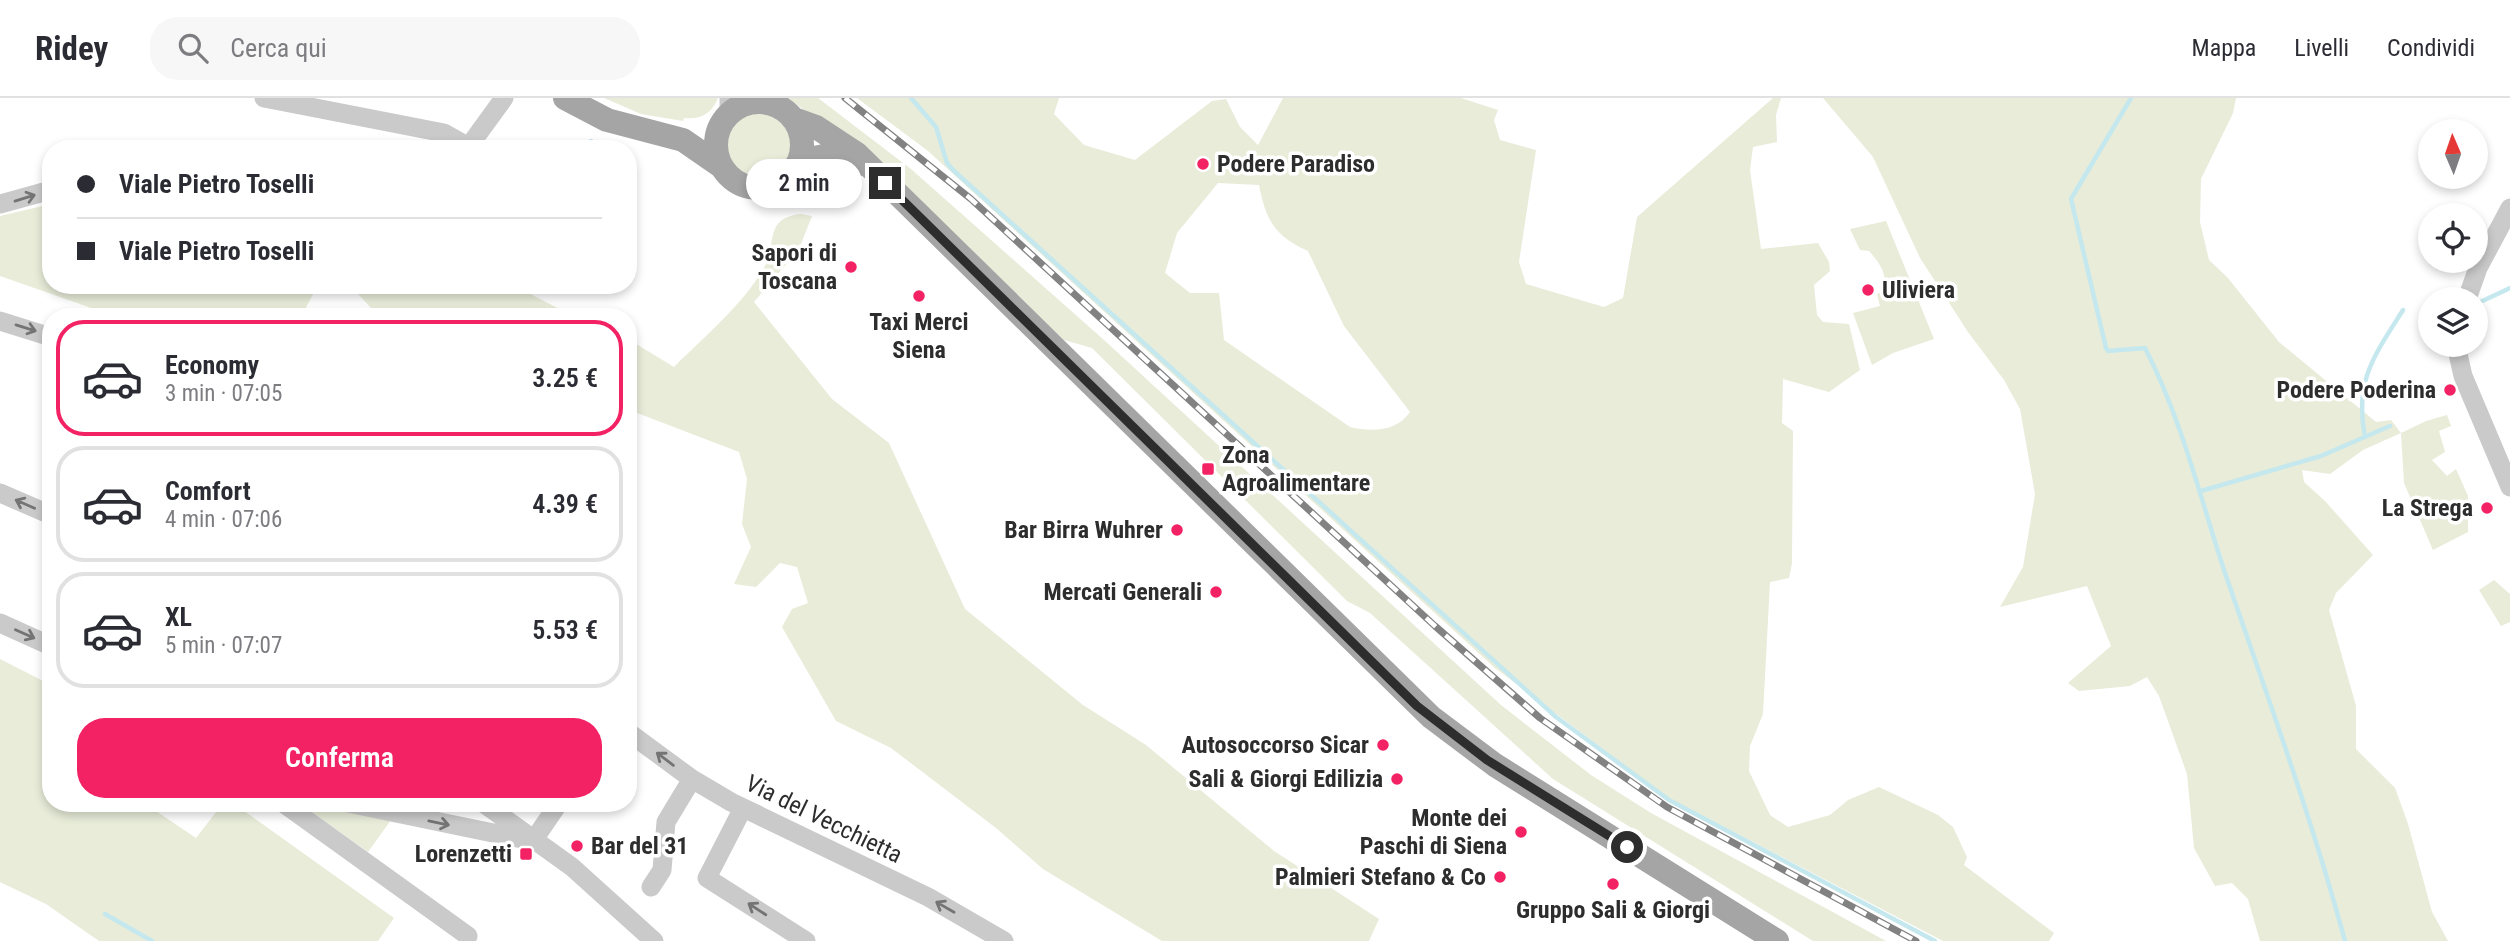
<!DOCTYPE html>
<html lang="it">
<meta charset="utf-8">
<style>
:root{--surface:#fff;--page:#f7f7f7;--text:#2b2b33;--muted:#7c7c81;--line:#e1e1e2;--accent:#f22264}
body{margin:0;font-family:"Roboto Condensed",sans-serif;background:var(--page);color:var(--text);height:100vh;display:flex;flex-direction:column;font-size:26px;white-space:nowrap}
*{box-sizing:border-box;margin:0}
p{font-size:23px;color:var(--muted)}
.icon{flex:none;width:38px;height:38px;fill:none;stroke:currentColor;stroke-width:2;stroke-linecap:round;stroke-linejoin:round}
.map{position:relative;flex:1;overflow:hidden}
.drawer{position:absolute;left:42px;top:210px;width:595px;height:504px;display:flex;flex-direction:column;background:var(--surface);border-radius:28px;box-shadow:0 4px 10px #0003}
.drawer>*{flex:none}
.guide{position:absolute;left:42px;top:42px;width:595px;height:154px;border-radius:28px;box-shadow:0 4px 10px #0003;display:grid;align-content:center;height:154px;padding:0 35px;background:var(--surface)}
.needle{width:46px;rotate:358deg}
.buttons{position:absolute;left:2418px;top:21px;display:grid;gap:14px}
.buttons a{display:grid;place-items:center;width:70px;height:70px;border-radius:50%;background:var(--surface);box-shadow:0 4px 10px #0003;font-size:35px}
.end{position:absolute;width:32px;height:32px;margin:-16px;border:9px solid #2d2d2d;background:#fff;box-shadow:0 0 0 4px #fff}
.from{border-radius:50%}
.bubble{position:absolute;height:49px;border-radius:24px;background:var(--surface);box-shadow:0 4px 10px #0003;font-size:23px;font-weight:600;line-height:49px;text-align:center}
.guide b{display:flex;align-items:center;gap:24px;height:66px;font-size:26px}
.guide b+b{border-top:2px solid var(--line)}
.guide i{width:18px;height:18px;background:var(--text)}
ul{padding:12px 0 0;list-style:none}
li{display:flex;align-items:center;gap:21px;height:116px;margin:0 14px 10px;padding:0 21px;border:4px solid var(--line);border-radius:28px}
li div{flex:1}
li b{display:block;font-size:26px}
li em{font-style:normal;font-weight:600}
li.selected{border-color:var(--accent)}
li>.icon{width:63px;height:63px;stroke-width:1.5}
.primary-button{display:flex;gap:14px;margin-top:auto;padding:14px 35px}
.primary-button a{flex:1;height:80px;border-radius:28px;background:var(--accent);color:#fff;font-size:28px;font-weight:600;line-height:80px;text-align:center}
header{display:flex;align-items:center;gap:42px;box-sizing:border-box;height:98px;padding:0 35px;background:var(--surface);border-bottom:2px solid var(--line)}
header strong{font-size:33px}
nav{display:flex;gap:38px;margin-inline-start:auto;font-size:24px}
.search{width:490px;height:63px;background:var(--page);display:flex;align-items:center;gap:18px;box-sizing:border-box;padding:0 24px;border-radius:28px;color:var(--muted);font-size:26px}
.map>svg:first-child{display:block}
.green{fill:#e8ecd9;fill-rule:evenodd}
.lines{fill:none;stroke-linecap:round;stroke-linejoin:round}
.stream{stroke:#c4e8ee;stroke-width:4.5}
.minor{stroke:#cacaca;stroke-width:19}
.major{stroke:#a5a5a5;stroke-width:24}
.rail-casing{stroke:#828282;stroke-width:7}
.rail{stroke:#fff;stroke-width:4.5;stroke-dasharray:13;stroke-linecap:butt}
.oneway{stroke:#747474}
.route{stroke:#2d2d2d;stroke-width:9}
.poi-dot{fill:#f22264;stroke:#fff;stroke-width:2.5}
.labels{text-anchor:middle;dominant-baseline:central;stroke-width:7;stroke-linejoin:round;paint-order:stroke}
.poi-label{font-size:24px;font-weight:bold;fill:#2d2d2d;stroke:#fff;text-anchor:end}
.street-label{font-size:24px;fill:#2d2d2d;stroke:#fff}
</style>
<header>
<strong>Ridey</strong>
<div class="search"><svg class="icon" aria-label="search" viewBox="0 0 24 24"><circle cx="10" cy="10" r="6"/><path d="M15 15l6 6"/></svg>Cerca qui</div>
<nav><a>Mappa</a><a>Livelli</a><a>Condividi</a></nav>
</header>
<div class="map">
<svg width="2510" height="843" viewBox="0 0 2510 843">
<rect width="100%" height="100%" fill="#fff"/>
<path class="green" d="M 604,0 L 718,0 C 712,15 701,22 684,20 L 683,23 L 641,16 Z
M 787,0 L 818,0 L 911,71 L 1104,242 L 1501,607 L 1591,677 L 1651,715 L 1886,843 L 1813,843 L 1553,681 L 1370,515 L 1347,503 L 1092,250 L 1064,242 L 862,52 Z
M 857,0 L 1059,0 L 1054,16 L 1084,47 L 1135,62 L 1212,3 L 1226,1 L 1240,29 L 1258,47 L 1283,0 L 1461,0 L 1498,12 L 1494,22 L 1500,42 L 1536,52 L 1519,164 L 1526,186 L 1604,209 L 1623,200 L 1637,119 L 1773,0 L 1781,0 L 1776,17 L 1777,44 L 1753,49 L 1750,72 L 1761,151 L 1818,145 L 1829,164 L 1830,173 L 1814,187 L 1817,217 L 1823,224 L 1849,226 L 1860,272 L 1829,294 L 1783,281 L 1782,325 L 1793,333 L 1792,465 L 1789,480 L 1770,484 L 1763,616 L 1750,648 L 1749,673 L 1770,717 L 1788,729 L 1830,717 L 1848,702 L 1879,689 L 1938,717 L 1953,729 L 1967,759 L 1964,767 L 2054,835 L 2049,843 L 1943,843 L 1667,699 L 1495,570 L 928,53 ZM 1218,85 L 1259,87 C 1266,123 1275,138 1308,153 L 1344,228 L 1410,314 C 1396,334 1372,334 1350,329 L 1224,242 L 1219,195 L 1190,195 L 1165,175 L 1177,135 Z
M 1823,0 L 2236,0 L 2233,15 L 2201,81 L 2200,124 L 2209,162 L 2228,180 L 2279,244 L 2376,324 L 2391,322 L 2401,335 L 2426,323 L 2447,317 L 2451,328 L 2439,333 L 2445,354 L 2432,362 L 2447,378 L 2456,371 L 2468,398 L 2468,434 L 2433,452 L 2404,385 L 2401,335 L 2363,352 L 2330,376 L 2302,372 L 2304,384 L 2325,403 L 2373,457 L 2336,495 L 2329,512 L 2356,608 L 2356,651 L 2395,690 L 2408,726 L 2432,814 L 2448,843 L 2260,843 L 2248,801 L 2232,785 L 2215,788 L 2194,750 L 2187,676 L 2159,598 L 2147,579 L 2130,588 L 2079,593 L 2068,585 L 2111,548 L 2087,488 L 2000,509 L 2023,469 L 2035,396 L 2020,311 L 2004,282 L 1968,234 L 1920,160 L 1873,59 Z
M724 47a35 35 0 1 1 70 0a35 35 0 1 1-70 0Z
M 51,106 L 51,187 L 318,187 L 301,219 L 117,219 L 0,178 L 0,118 Z
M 801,116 L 812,118 L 799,151 L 754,204 L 832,301 L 889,345 L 965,511 L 1083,607 L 1146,647 L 1274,753 L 1379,821 L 1369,843 L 1162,843 L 1043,771 L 996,730 L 891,650 L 836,623 L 782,529 L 792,511 L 808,505 L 797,469 L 780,465 L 756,489 L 734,486 L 751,449 L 742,426 L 747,381 L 739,354 L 632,313 L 628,328 L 628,241 L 674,269 C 706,237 743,207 765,168 C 777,144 764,120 801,116 Z
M 1886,123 L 1934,241 L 1893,255 L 1872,267 L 1853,215 L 1880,208 L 1877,196 L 1883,194 C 1889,178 1880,165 1869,153 L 1860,152 L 1850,131 Z
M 350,187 L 513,187 L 575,219 L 379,219 Z
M 2494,482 L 2510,496 L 2510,524 L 2501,528 L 2479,492 Z
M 0,561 L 51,587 L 51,705 L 144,705 L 196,740 L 223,705 L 233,705 L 394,820 L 378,843 L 99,843 L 46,806 L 0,784 Z
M 299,705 L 316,705 L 391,722 L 368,754 Z"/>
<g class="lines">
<path class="stream" d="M 911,0 L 936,29 L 947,65 L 953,72 L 1556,619 L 1669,702 L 1935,843
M 2131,0 L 2071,101 L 2106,250 L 2108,253 L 2145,250 C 2182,322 2200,399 2225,475 C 2267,597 2311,718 2345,843
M 591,51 L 591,43
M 2476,206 L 2510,190
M 2365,339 C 2354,283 2374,258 2403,212
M 2201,393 L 2321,358 L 2390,328
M 105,816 L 152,843"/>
<path class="minor" d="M 264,0 L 444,35 L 469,49
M 729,0 L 729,16
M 771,0 L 777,8
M 467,51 L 504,0
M 0,106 L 51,92
M 2467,201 L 2478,170 L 2510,110
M 0,223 L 51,239
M 2456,247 L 2463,278 L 2510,389
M 0,395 L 51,417
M 0,525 L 51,548
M 628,634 L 692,681 L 731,704 L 928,799 L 1004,843
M 283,705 L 468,838
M 348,705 L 532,743
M 483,705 L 572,769 L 654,843
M 743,710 L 707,780 L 806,843
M 533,743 L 559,705
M 651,789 L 662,772 L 666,724 L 692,681"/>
<path class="major" d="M 565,0 L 607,22 L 683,42 L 722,69
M716 47a43 43 0 1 1 86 0a43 43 0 1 1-86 0Z
M 794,21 L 816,29 L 857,56 L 1431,619 L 1495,667 L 1777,843
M 797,66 C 821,56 836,54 859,66"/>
<g class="rail-casing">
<path id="rail" d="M 845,0 L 971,101 L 1435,528 L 1540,620 L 1667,709 L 1916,843"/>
</g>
<use href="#rail" class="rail"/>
</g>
<defs><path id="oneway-shaft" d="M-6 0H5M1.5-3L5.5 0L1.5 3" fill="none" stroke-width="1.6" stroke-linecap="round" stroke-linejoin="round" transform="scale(1.75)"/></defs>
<g class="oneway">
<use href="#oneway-shaft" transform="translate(25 100) rotate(-17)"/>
<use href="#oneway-shaft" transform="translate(26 230) rotate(17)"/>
<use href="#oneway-shaft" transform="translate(25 406) rotate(-156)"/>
<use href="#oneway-shaft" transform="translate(25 536) rotate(24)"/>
<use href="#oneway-shaft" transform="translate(665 661) rotate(-143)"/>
<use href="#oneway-shaft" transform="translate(439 725) rotate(12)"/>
<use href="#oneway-shaft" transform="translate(945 809) rotate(-150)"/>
<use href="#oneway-shaft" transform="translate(757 811) rotate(-147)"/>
</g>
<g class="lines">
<path class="route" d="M 885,85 L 1417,608 L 1487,662 L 1627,749"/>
</g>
<g class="poi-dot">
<circle cx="1203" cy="66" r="7"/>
<circle cx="851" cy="169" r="7"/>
<circle cx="1868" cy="192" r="7"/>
<circle cx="919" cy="198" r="7"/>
<circle cx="2450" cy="292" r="7"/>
<rect x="1201" y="364" width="14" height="14" rx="3.5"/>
<circle cx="2487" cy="410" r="7"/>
<circle cx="1177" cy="432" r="7"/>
<circle cx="1216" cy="494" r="7"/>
<circle cx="1383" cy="647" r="7"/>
<circle cx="1397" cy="681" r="7"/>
<circle cx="1521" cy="734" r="7"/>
<circle cx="577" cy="748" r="7"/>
<rect x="519" y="749" width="14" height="14" rx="3.5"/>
<circle cx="1500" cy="779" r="7"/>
<circle cx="1613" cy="786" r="7"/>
</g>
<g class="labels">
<g class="poi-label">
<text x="1217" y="66" text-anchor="start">Podere Paradiso</text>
<text x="837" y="155">Sapori di<tspan x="837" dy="28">Toscana</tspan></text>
<text x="1882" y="192" text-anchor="start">Uliviera</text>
<text x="919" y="224" text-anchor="middle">Taxi Merci<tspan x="919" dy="28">Siena</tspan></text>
<text x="2436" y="292">Podere Poderina</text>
<text x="1222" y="357" text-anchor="start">Zona<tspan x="1222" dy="28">Agroalimentare</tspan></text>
<text x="2473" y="410">La Strega</text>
<text x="1163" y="432">Bar Birra Wuhrer</text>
<text x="1202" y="494">Mercati Generali</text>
<text x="1369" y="647">Autosoccorso Sicar</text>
<text x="1383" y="681">Sali &amp; Giorgi Edilizia</text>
<text x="1507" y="720">Monte dei<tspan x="1507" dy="28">Paschi di Siena</tspan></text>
<text x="591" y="748" text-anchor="start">Bar del 31</text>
<text x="512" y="756">Lorenzetti</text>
<text x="1486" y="779">Palmieri Stefano &amp; Co</text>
<text x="1613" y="812" text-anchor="middle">Gruppo Sali &amp; Giorgi</text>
</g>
<g class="street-label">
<text transform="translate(824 721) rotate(26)">Via del Vecchietta</text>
</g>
</g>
</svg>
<div class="buttons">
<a><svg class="needle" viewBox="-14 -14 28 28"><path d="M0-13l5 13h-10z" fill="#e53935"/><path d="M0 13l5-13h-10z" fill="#7c7c81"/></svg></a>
<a><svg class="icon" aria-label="locate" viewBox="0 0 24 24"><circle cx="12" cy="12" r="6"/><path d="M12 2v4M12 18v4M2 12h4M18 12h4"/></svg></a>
<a><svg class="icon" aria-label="layers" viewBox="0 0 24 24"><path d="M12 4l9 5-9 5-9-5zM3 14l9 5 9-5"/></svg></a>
</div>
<i class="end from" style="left:1627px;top:749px"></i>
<i class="end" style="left:885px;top:85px"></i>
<div class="bubble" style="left:746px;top:61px;width:116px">2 min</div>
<div class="guide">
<b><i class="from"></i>Viale Pietro Toselli</b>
<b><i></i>Viale Pietro Toselli</b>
</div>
<section class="drawer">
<ul>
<li class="selected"><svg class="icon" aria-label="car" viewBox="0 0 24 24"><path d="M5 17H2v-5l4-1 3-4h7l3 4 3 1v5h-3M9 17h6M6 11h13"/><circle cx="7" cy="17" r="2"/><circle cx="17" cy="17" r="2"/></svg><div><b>Economy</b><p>3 min · 07:05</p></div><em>3.25 €</em></li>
<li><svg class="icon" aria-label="car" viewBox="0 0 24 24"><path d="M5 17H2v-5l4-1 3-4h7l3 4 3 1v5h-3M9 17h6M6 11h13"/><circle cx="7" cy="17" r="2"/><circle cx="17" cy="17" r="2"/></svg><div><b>Comfort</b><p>4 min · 07:06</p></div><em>4.39 €</em></li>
<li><svg class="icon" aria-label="car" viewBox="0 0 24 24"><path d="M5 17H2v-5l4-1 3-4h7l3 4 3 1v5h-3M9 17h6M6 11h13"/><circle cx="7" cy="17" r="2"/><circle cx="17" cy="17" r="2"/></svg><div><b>XL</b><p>5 min · 07:07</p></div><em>5.53 €</em></li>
</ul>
<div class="primary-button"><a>Conferma</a></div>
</section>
</div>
